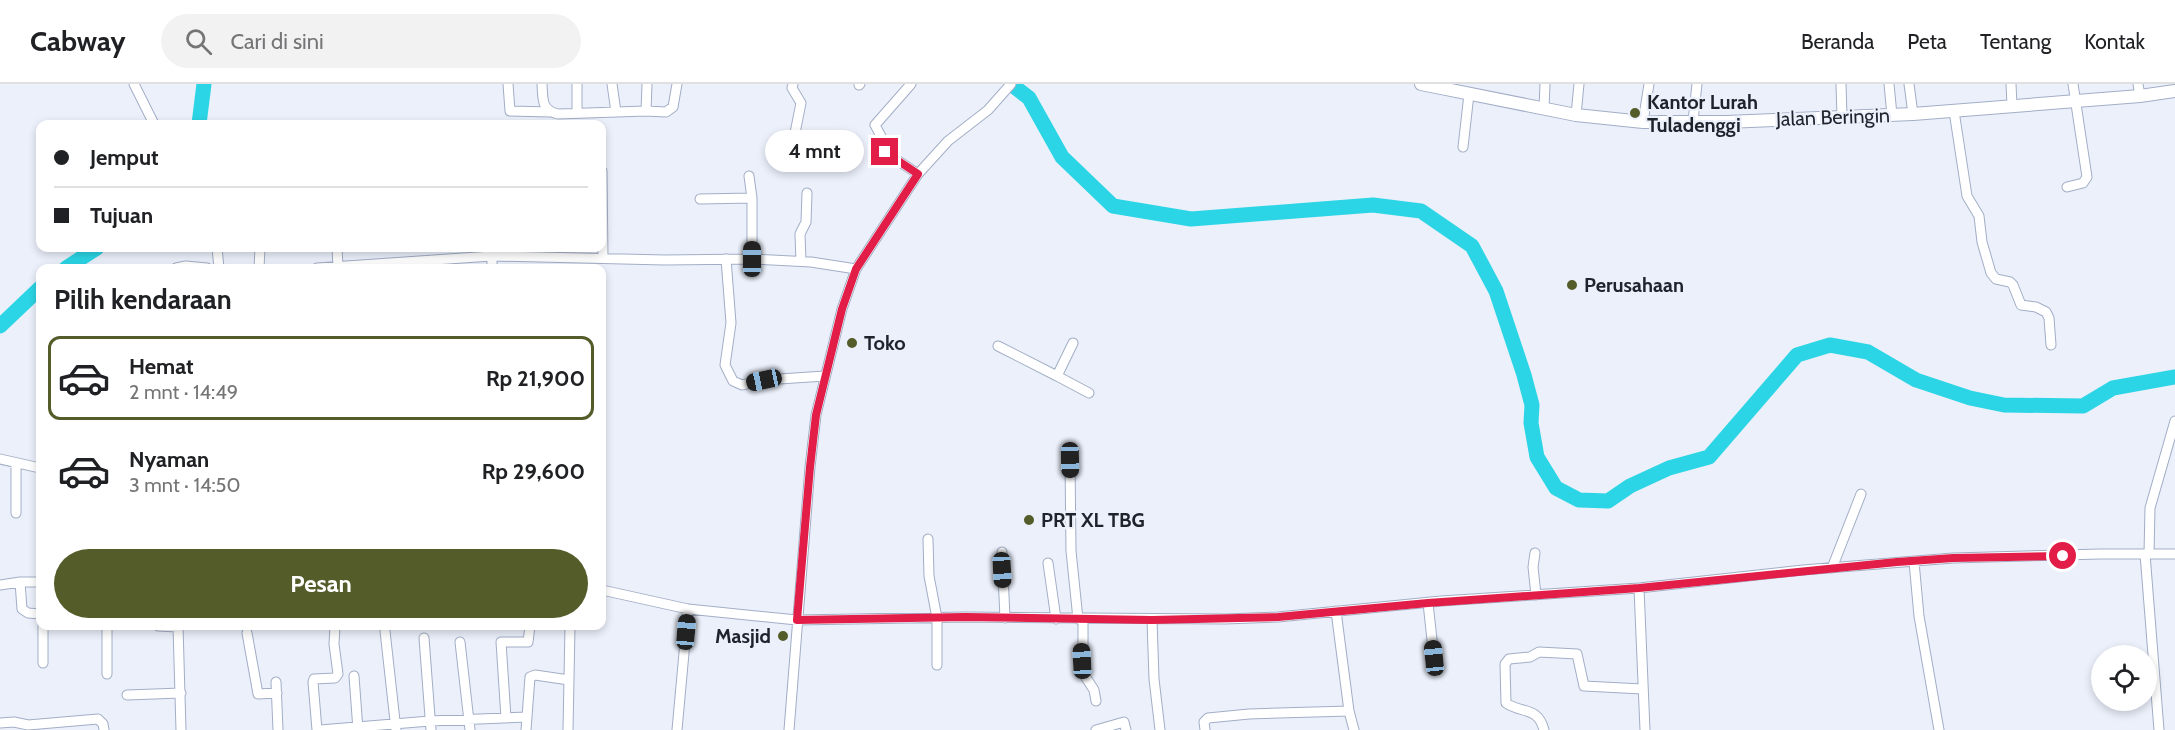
<!DOCTYPE html>
<html lang="id">
<meta charset="utf-8">
<style>
:root{--surface:#fff;--page:#f2f2f2;--text:#202124;--muted:#757577;--line:#e0e0e0;--accent:#545c2a}
body{margin:0;font-family:Cabin,sans-serif;background:var(--page);color:var(--text);height:100vh;display:flex;flex-direction:column;font-size:22px;white-space:nowrap}
*{box-sizing:border-box;margin:0}
p{font-size:20px;color:var(--muted)}
.icon{flex:none;width:33px;height:33px;fill:none;stroke:currentColor;stroke-width:2;stroke-linecap:round;stroke-linejoin:round}
.map{position:relative;flex:1;overflow:hidden}
.drawer{position:absolute;left:36px;top:180px;width:570px;height:366px;display:flex;flex-direction:column;background:var(--surface);border-radius:12px;box-shadow:0 3px 9px #0003}
.drawer>*{flex:none}
.top-card{position:absolute;left:36px;top:36px;width:570px;height:132px;border-radius:12px;box-shadow:0 3px 9px #0003;display:grid;align-content:center;height:132px;padding:0 18px;background:var(--surface)}
.controls{position:absolute;left:2091px;top:561px;display:grid;gap:12px}
.controls a{display:grid;place-items:center;width:66px;height:66px;border-radius:50%;background:var(--surface);box-shadow:0 3px 9px #0003;font-size:30px}
.end{position:absolute;width:27px;height:27px;margin:-14px;border:8px solid #e11d48;background:#fff;box-shadow:0 0 0 3px #fff}
.from{border-radius:50%}
.bubble{position:absolute;height:42px;border-radius:21px;background:var(--surface);box-shadow:0 3px 9px #0003;font-size:20px;font-weight:700;line-height:42px;text-align:center}
.car{position:absolute;width:18px;height:36px;margin:-18px -9px;border-radius:8px;box-shadow:0 0 4px 2px #0007;background:linear-gradient(#222 24%,#8ab4d8 0 40%,#222 0 76%,#8ab4d8 0 86%,#222 0)}
.top-card b{display:flex;align-items:center;gap:21px;height:57px;font-size:22px}
.top-card b+b{border-top:2px solid var(--line)}
.top-card i{width:15px;height:15px;background:var(--text)}
ul{padding:0;list-style:none}
li{display:flex;align-items:center;gap:18px;height:84px;margin:0 12px 9px;padding:0 6px;border:3px solid transparent;border-radius:12px}
li div{flex:1}
li b{display:block;font-size:22px}
li em{font-style:normal;font-weight:700}
li.active{border-color:var(--accent)}
li>.icon{width:54px;height:54px;stroke-width:1.5}
h2{padding:0 18px;font-size:27px;line-height:72px}
.button{display:flex;gap:12px;margin-top:auto;padding:12px 18px}
.button a{flex:1;height:69px;border-radius:36px;background:var(--accent);color:#fff;font-size:24px;font-weight:700;line-height:69px;text-align:center}
header{display:flex;align-items:center;gap:36px;box-sizing:border-box;height:84px;padding:0 30px;background:var(--surface);border-bottom:2px solid var(--line)}
header strong{font-size:28px}
nav{display:flex;gap:33px;margin-inline-start:auto;font-size:21px}
.search{width:420px;height:54px;background:var(--page);display:flex;align-items:center;gap:15px;box-sizing:border-box;padding:0 21px;border-radius:33px;color:var(--muted);font-size:22px}
.map>svg:first-child{display:block}
.lines{fill:none;stroke-linecap:round;stroke-linejoin:round}
.river{stroke:#2cd5e5;stroke-width:15}
.minor-casing{stroke:#a2aec6;stroke-width:11}
.tertiary-casing{stroke:#a2aec6;stroke-width:14}
.minor{stroke:#fff;stroke-width:9}
.tertiary{stroke:#fff;stroke-width:12}
.route{stroke:#e11d48;stroke-width:8}
.poi-dot{fill:#545c2a;stroke:#ebf0fb;stroke-width:2}
.labels{text-anchor:middle;dominant-baseline:central;stroke-width:4.5;stroke-linejoin:round;paint-order:stroke}
.poi-label{font-size:20px;font-weight:bold;fill:#1f232c;stroke:#ebf0fb;text-anchor:start}
.street-label{font-size:20px;fill:#1f232c;stroke:#ebf0fb}
</style>
<header>
<strong>Cabway</strong>
<div class="search"><svg class="icon" aria-label="search" viewBox="0 0 24 24"><circle cx="10" cy="10" r="6"/><path d="M15 15l6 6"/></svg>Cari di sini</div>
<nav><a>Beranda</a><a>Peta</a><a>Tentang</a><a>Kontak</a></nav>
</header>
<div class="map">
<svg width="2175" height="646" viewBox="0 0 2175 646">
<rect width="100%" height="100%" fill="#ebf0fb"/>
<g class="lines">
<path class="river" d="M 1011,0 L 1029,14 L 1062,73 L 1113,122 L 1191,135 L 1373,121 L 1421,127 L 1472,162 L 1496,207 L 1524,291 L 1532,321 L 1531,339 L 1537,373 L 1556,404 L 1579,416 L 1608,417 L 1630,402 L 1669,384 L 1709,373 L 1797,271 L 1830,261 L 1868,268 L 1916,296 L 1970,314 L 2004,321 L 2083,322 L 2113,304 L 2175,293
M 199,40 L 204,0
M 66,184 L 97,164
M 0,242 L 40,204"/>
<g class="minor-casing">
<path id="minor" d="M 134,0 L 154,40
M 508,0 L 510,27 L 550,28
M 542,0 C 543,15 541,26 558,30 L 646,27
M 577,0 L 577,29
M 612,0 L 616,28
M 647,0 L 646,27 L 666,28 L 673,23 L 677,0
M 911,0 L 875,41 L 883,56 L 885,68 L 918,90
M 1841,0 L 1842,33
M 1889,0 L 1892,31
M 1909,0 L 1913,30
M 2011,0 L 2012,21
M 2138,0 L 2140,12
M 859,1 L 860,0
M 1544,24 L 1545,0
M 1954,27 L 1967,112 L 1979,132 L 1982,158 L 1991,189 L 1996,195 L 2010,198 L 2013,201 L 2021,221 L 2036,223 L 2046,228 L 2049,234 L 2051,261
M 1576,31 L 1579,0
M 1693,37 L 1697,0
M 1643,38 L 1649,0
M 1463,63 L 1469,10
M 789,79 L 801,19 L 792,4 L 793,0
M 602,87 L 603,174
M 749,92 L 752,114 L 752,175
M 2067,103 L 2083,99 L 2087,93 L 2073,0
M 700,115 L 752,114
M 217,164 L 219,184
M 337,164 L 338,183
M 726,175 L 731,239 L 725,281 L 733,297 L 742,301 L 764,296 L 825,292
M 801,177 L 800,150 L 806,138 L 807,109
M 176,184 L 186,182 L 207,184
M 259,184 L 260,164
M 317,184 L 492,172 L 665,176 L 752,175 L 811,178 L 856,185
M 492,184 L 492,172
M 998,262 L 1057,292 L 1073,259
M 1057,292 L 1089,309
M 0,375 L 40,384
M 1070,376 L 1071,467 L 1078,535
M 16,429 L 16,379
M 928,455 L 929,492 L 937,534 L 937,581
M 1002,468 L 1005,534
M 1535,469 L 1533,483 L 1536,511
M 2145,470 L 2159,646
M 2149,470 L 2150,424 L 2175,337
M 1914,478 L 1919,532 L 1939,646
M 1048,479 L 1056,535
M 1832,484 L 1861,410
M 20,498 L 22,525 L 28,529 L 40,530
M 0,501 L 20,498 L 40,498
M 1639,504 L 1645,646
M 602,506 L 688,525 L 797,536 L 965,533 L 1225,535 L 1278,533 L 1441,517 L 1639,504 L 1803,486 L 1953,474 L 2100,470 L 2175,470
M 1428,519 L 1434,574
M 1336,527 L 1349,627 L 1354,646
M 1083,535 L 1083,589 L 1094,606 L 1096,617
M 1152,536 L 1154,595 L 1160,646
M 43,542 L 43,579
M 158,542 L 178,543
M 178,542 L 181,646
M 385,547 L 396,646
M 247,549 L 258,610 L 277,609
M 424,554 L 431,646
M 460,558 L 470,646
M 107,590 L 107,542
M 354,592 L 358,646
M 276,598 L 278,646
M 127,611 L 181,609
M 506,634 L 501,558 L 528,558 L 530,542
M 0,639 L 14,638 L 28,641 L 98,635 L 103,640 L 104,646
M 317,646 L 313,598 L 314,595 L 335,594 L 338,590 L 334,560 L 335,542
M 320,646 L 430,637 L 527,633
M 526,646 L 530,593 L 535,591 L 569,596
M 568,646 L 570,542
M 677,646 L 688,525
M 789,646 L 810,383 L 816,331 L 842,225 L 856,185 L 918,90 L 948,57 L 988,26 L 1011,0
M 1096,646 L 1124,638 L 1126,646
M 1205,646 L 1204,638 L 1208,634 L 1249,630 L 1349,627
M 1544,646 C 1538,622 1522,630 1506,619 L 1505,580 L 1509,575 L 1530,573 L 1539,568 L 1577,570 L 1584,602 L 1642,605"/>
</g>
<g class="tertiary-casing">
<path id="tertiary" d="M 1421,0 L 1576,31 L 1643,38 L 1727,38 L 1913,30 L 2140,12 L 2175,7"/>
</g>
<use href="#minor" class="minor"/>
<use href="#tertiary" class="tertiary"/>
</g>
<g class="lines">
<path class="route" d="M 885,68 L 918,90 L 856,185 L 842,225 L 816,331 L 810,383 L 797,536 L 965,533 L 1152,536 L 1278,533 L 1428,519 L 1639,504 L 1897,478 L 1953,474 L 2063,472"/>
</g>
<g class="poi-dot">
<circle cx="1635" cy="29" r="6"/>
<circle cx="1572" cy="201" r="6"/>
<circle cx="852" cy="259" r="6"/>
<circle cx="1029" cy="436" r="6"/>
<circle cx="783" cy="552" r="6"/>
</g>
<g class="labels">
<g class="poi-label">
<text x="1647" y="18">Kantor Lurah<tspan x="1647" dy="23">Tuladenggi</tspan></text>
<text x="1584" y="201">Perusahaan</text>
<text x="864" y="259">Toko</text>
<text x="1041" y="436">PRT XL TBG</text>
<text x="771" y="552" text-anchor="end">Masjid</text>
</g>
<g class="street-label">
<text transform="translate(1833 33) rotate(-2)">Jalan Beringin</text>
</g>
</g>
</svg>
<div class="controls">
<a><svg class="icon" aria-label="locate" viewBox="0 0 24 24"><circle cx="12" cy="12" r="6"/><path d="M12 2v4M12 18v4M2 12h4M18 12h4"/></svg></a>
</div>
<i class="end from" style="left:2063px;top:472px"></i>
<i class="end" style="left:885px;top:68px"></i>
<div class="bubble" style="left:765px;top:46px;width:99px">4 mnt</div>
<i class="car" style="left:752px;top:175px;rotate:0deg"></i>
<i class="car" style="left:764px;top:296px;rotate:258deg"></i>
<i class="car" style="left:1070px;top:376px;rotate:179deg"></i>
<i class="car" style="left:1002px;top:486px;rotate:177deg"></i>
<i class="car" style="left:686px;top:548px;rotate:5deg"></i>
<i class="car" style="left:1434px;top:574px;rotate:354deg"></i>
<i class="car" style="left:1082px;top:577px;rotate:357deg"></i>
<div class="top-card">
<b><i class="from"></i>Jemput</b>
<b><i></i>Tujuan</b>
</div>
<section class="drawer">
<h2>Pilih kendaraan</h2>
<ul>
<li class="active"><svg class="icon" aria-label="car" viewBox="0 0 24 24"><path d="M5 17H2v-5l4-1 3-4h7l3 4 3 1v5h-3M9 17h6M6 11h13"/><circle cx="7" cy="17" r="2"/><circle cx="17" cy="17" r="2"/></svg><div><b>Hemat</b><p>2 mnt · 14:49</p></div><em>Rp 21,900</em></li>
<li><svg class="icon" aria-label="car" viewBox="0 0 24 24"><path d="M5 17H2v-5l4-1 3-4h7l3 4 3 1v5h-3M9 17h6M6 11h13"/><circle cx="7" cy="17" r="2"/><circle cx="17" cy="17" r="2"/></svg><div><b>Nyaman</b><p>3 mnt · 14:50</p></div><em>Rp 29,600</em></li>
</ul>
<div class="button"><a>Pesan</a></div>
</section>
</div>
